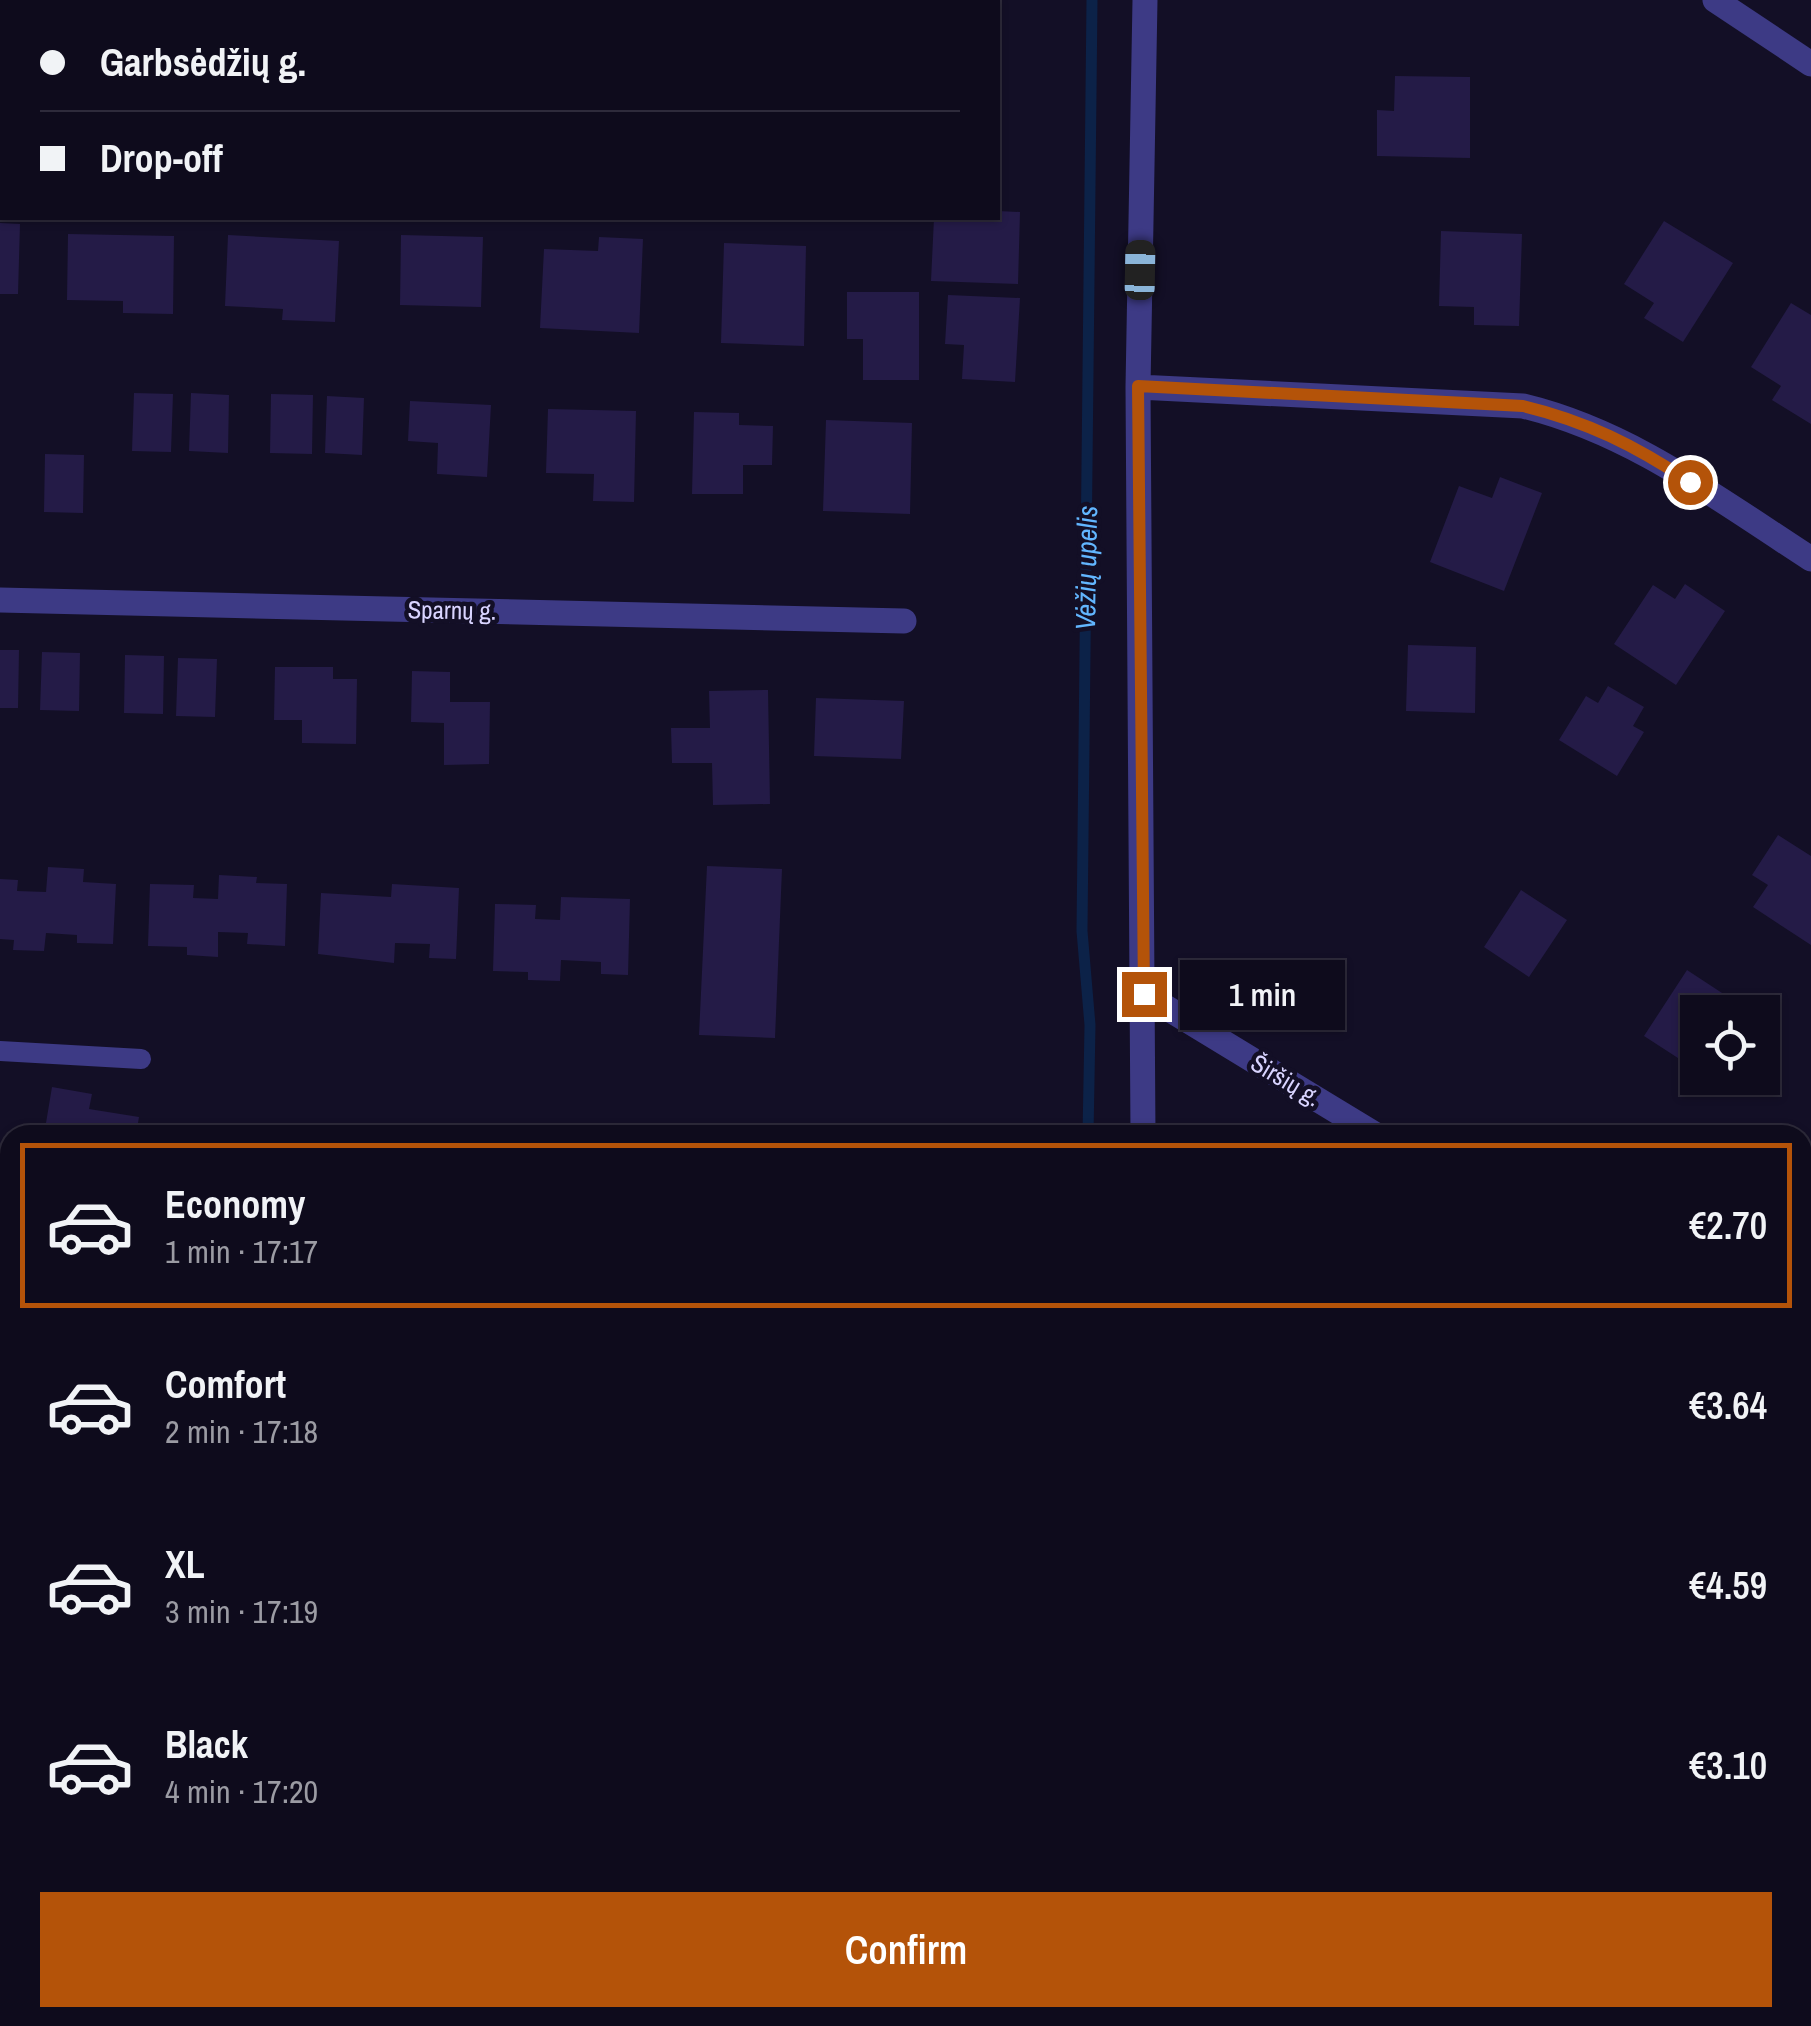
<!DOCTYPE html>
<meta charset="utf-8">
<style>
:root{--surface:#0e0b1c;--page:#1c1929;--text:#f1f3f6;--muted:#9b9ba3;--line:#2e2b3b;--accent:#b45309}
body{margin:0;font-family:"Archivo Narrow",sans-serif;background:var(--page);color:var(--text);height:100vh;display:flex;flex-direction:column;font-size:38px;white-space:nowrap}
*{box-sizing:border-box;margin:0}
p{font-size:32px;color:var(--muted)}
.icon{flex:none;width:55px;height:55px;fill:none;stroke:currentColor;stroke-width:2;stroke-linecap:round;stroke-linejoin:round}
.map{position:relative;flex:1;overflow:hidden}
.sheet{position:absolute;left:0px;top:1125px;width:1812px;height:902px;display:flex;flex-direction:column;background:var(--surface);border-radius:30px 30px 0 0;box-shadow:0 2px 8px #0004,0 0 0 2px var(--line)}
.sheet>*{flex:none}
.top-card{position:absolute;left:0px;top:0px;width:1000px;height:220px;box-shadow:0 2px 8px #0004,0 0 0 2px var(--line);display:grid;align-content:center;height:220px;padding:0 40px;background:var(--surface)}
.tools{position:absolute;left:1680px;top:995px;display:grid;gap:20px}
.tools a{display:grid;place-items:center;width:100px;height:100px;border-radius:0px;background:var(--surface);box-shadow:0 2px 8px #0004,0 0 0 2px var(--line);font-size:50px}
.end{position:absolute;width:45px;height:45px;margin:-22px;border:12px solid #b45309;background:#fff;box-shadow:0 0 0 5px #fff}
.from{border-radius:50%}
.bubble{position:absolute;height:70px;border-radius:0px;background:var(--surface);box-shadow:0 2px 8px #0004,0 0 0 2px var(--line);font-size:32px;font-weight:600;line-height:70px;text-align:center}
.car{position:absolute;width:30px;height:60px;margin:-30px -15px;border-radius:12px;box-shadow:0 0 8px 2px #0007;background:linear-gradient(#222 24%,#8ab4d8 0 40%,#222 0 76%,#8ab4d8 0 86%,#222 0)}
.top-card b{display:flex;align-items:center;gap:35px;height:95px;font-size:38px}
.top-card b+b{border-top:2px solid var(--line)}
.top-card i{width:25px;height:25px;background:var(--text)}
ul{padding:18px 0 0;list-style:none}
li{display:flex;align-items:center;gap:30px;height:165px;margin:0 20px 15px;padding:0 20px;border:5px solid transparent;border-radius:0px}
li div{flex:1}
li b{display:block;font-size:38px}
li em{font-style:normal;font-weight:600}
li.active{border-color:var(--accent)}
li>.icon{width:90px;height:90px;stroke-width:1.5}
.action{display:flex;gap:20px;margin-top:auto;padding:20px 40px}
.action a{flex:1;height:115px;border-radius:0px;background:var(--accent);color:#fff;font-size:40px;font-weight:600;line-height:115px;text-align:center}
.map>svg:first-child{display:block}
.lines{fill:none;stroke-linecap:round;stroke-linejoin:round}
.stream{stroke:#0c2248;stroke-width:11}
.building{fill:#241b47}
.path{stroke:#2fb8b0;stroke-width:6;stroke-dasharray:5 8;stroke-linecap:butt}
.service{stroke:#3d3a85;stroke-width:20}
.minor{stroke:#3d3a85;stroke-width:25}
.route{stroke:#b45309;stroke-width:12}
.labels{text-anchor:middle;dominant-baseline:central;stroke-width:9;stroke-linejoin:round;paint-order:stroke}
.street-label{font-size:25px;fill:#d9d4ff;stroke:#130f26}
.water-label{font-size:28px;font-style:italic;fill:#62b6ff;stroke:#130f26}
</style>
<div class="map">
<svg width="1811" height="2026" viewBox="0 0 1811 2026">
<rect width="100%" height="100%" fill="#130f26"/>
<g class="lines">
<path class="stream" d="M 1088,1135 L 1090,1025 L 1082,931 L 1092,0
M 1070,2026 L 1070,2018"/>
</g>
<path class="building" d="M 1395,76 L 1470,77 L 1470,158 L 1377,156 L 1377,110 L 1394,111 Z
M 998,211 L 1020,212 L 1018,284 L 931,281 L 934,218 L 998,218 Z
M 1664,221 L 1733,263 L 1683,342 L 1644,318 L 1654,303 L 1624,284 Z
M 0,223 L 20,224 L 18,294 L 0,294 Z
M 1441,231 L 1522,234 L 1519,326 L 1474,325 L 1474,307 L 1439,306 Z
M 68,234 L 174,236 L 173,314 L 123,313 L 123,301 L 67,300 Z
M 228,235 L 339,241 L 335,322 L 282,320 L 283,309 L 225,306 Z
M 401,235 L 483,237 L 481,307 L 400,305 Z
M 599,237 L 643,239 L 639,333 L 540,328 L 544,249 L 598,251 Z
M 724,243 L 806,246 L 804,346 L 721,343 Z
M 847,292 L 919,292 L 919,380 L 863,380 L 863,339 L 847,339 Z
M 948,295 L 1020,298 L 1015,382 L 962,379 L 964,345 L 945,344 Z
M 1791,303 L 1811,315 L 1811,424 L 1772,400 L 1781,386 L 1751,367 Z
M 134,393 L 173,394 L 171,452 L 132,451 Z
M 191,393 L 229,395 L 228,453 L 189,451 Z
M 271,394 L 313,395 L 312,454 L 270,453 Z
M 327,396 L 364,398 L 362,455 L 325,453 Z
M 410,401 L 491,405 L 487,477 L 437,474 L 438,443 L 408,441 Z
M 548,409 L 636,411 L 634,502 L 593,501 L 594,474 L 546,473 Z
M 694,412 L 739,413 L 739,425 L 773,426 L 772,465 L 743,465 L 743,494 L 692,494 Z
M 826,420 L 912,423 L 910,514 L 823,511 Z
M 45,454 L 84,455 L 83,513 L 44,512 Z
M 1500,477 L 1542,493 L 1504,591 L 1430,562 L 1459,486 L 1492,498 Z
M 1685,584 L 1725,611 L 1676,685 L 1614,644 L 1653,585 L 1675,599 Z
M 1408,645 L 1476,647 L 1475,713 L 1406,711 Z
M 0,650 L 19,650 L 18,708 L 0,708 Z
M 42,652 L 80,653 L 79,711 L 40,710 Z
M 125,655 L 164,656 L 163,714 L 124,713 Z
M 178,658 L 217,659 L 215,717 L 176,716 Z
M 275,667 L 333,667 L 333,679 L 357,679 L 356,744 L 302,743 L 302,720 L 274,720 Z
M 412,671 L 450,672 L 450,702 L 490,702 L 489,764 L 444,765 L 444,723 L 411,722 Z
M 1608,686 L 1644,707 L 1633,726 L 1644,732 L 1617,776 L 1559,740 L 1586,696 L 1598,703 Z
M 768,690 L 770,804 L 713,805 L 712,763 L 672,763 L 671,728 L 710,728 L 709,691 Z
M 816,698 L 904,701 L 901,759 L 814,756 Z
M 1778,835 L 1811,856 L 1811,945 L 1753,907 L 1768,885 L 1752,875 Z
M 707,866 L 782,869 L 775,1038 L 699,1035 Z
M 48,867 L 84,869 L 83,882 L 116,884 L 113,944 L 77,943 L 77,935 L 46,933 L 44,951 L 13,950 L 14,940 L 0,939 L 0,879 L 18,880 L 17,891 L 46,892 Z
M 219,875 L 257,877 L 256,883 L 287,884 L 285,946 L 247,944 L 248,933 L 218,932 L 218,957 L 187,955 L 187,947 L 148,946 L 150,884 L 194,885 L 193,898 L 218,899 Z
M 392,884 L 459,888 L 456,959 L 429,958 L 430,944 L 395,943 L 394,963 L 318,954 L 321,893 L 391,897 Z
M 1521,890 L 1567,920 L 1529,977 L 1484,947 Z
M 561,897 L 630,899 L 628,975 L 601,974 L 601,962 L 561,960 L 560,981 L 528,980 L 528,972 L 493,971 L 495,904 L 536,905 L 535,919 L 560,920 Z
M 1687,970 L 1751,1012 L 1698,1012 L 1698,1071 L 1644,1036 Z
M 52,1087 L 92,1094 L 89,1109 L 139,1117 L 136,1135 L 44,1135 Z
M 1802,1965 L 1811,1971 L 1811,2012 L 1802,2025 L 1796,2018 L 1802,2018 Z
M 58,2018 L 135,2018 L 134,2026 L 57,2026 Z
M 275,2018 L 353,2018 L 352,2026 L 274,2026 Z
M 520,2018 L 602,2018 L 601,2026 L 519,2026 Z
M 682,2018 L 742,2018 L 741,2026 L 681,2026 Z
M 790,2018 L 843,2018 L 865,2020 L 864,2026 L 789,2026 Z"/>
<g class="lines">
<path class="path" d="M 1132,2026 L 1132,2018"/>
<path class="service" d="M 666,2 L 666,0
M 0,1051 L 141,1059"/>
<path class="minor" d="M 1715,0 L 1811,64
M 0,179 L 2,179
M 1138,387 L 1523,406 C 1631,432 1718,499 1811,559
M 0,600 L 904,621
M 1144,994 L 1376,1135
M 1143,1135 L 1138,387 L 1145,0
M 0,1323 L 10,1323
M 1802,1394 L 1811,1399
M 0,1545 L 10,1546
M 0,1797 L 10,1798
M 1802,1903 L 1811,1908
M 1292,2018 L 1306,2026
M 1628,2018 L 1642,2026"/>
</g>
<g class="lines">
<path class="route" d="M 1144,994 L 1138,386 L 1523,406 C 1586,421 1636,446 1690,482"/>
</g>
<g class="labels">
<g class="street-label">
<text transform="translate(452 610) rotate(1)">Sparnų g.</text>
<text transform="translate(1286 1080) rotate(31)">Širšių g.</text>
</g>
<g class="water-label">
<text transform="translate(1086 568) rotate(-89)">Vėžių upelis</text>
</g>
</g>
</svg>
<div class="tools">
<a><svg class="icon" aria-label="locate" viewBox="0 0 24 24"><circle cx="12" cy="12" r="6"/><path d="M12 2v4M12 18v4M2 12h4M18 12h4"/></svg></a>
</div>
<i class="end from" style="left:1690px;top:482px"></i>
<i class="end" style="left:1144px;top:994px"></i>
<div class="bubble" style="left:1180px;top:960px;width:165px">1 min</div>
<i class="car" style="left:1140px;top:270px;rotate:1deg"></i>
<div class="top-card">
<b><i class="from"></i>Garbsėdžių g.</b>
<b><i></i>Drop-off</b>
</div>
<section class="sheet">
<ul>
<li class="active"><svg class="icon" aria-label="car" viewBox="0 0 24 24"><path d="M5 17H2v-5l4-1 3-4h7l3 4 3 1v5h-3M9 17h6M6 11h13"/><circle cx="7" cy="17" r="2"/><circle cx="17" cy="17" r="2"/></svg><div><b>Economy</b><p>1 min · 17:17</p></div><em>€2.70</em></li>
<li><svg class="icon" aria-label="car" viewBox="0 0 24 24"><path d="M5 17H2v-5l4-1 3-4h7l3 4 3 1v5h-3M9 17h6M6 11h13"/><circle cx="7" cy="17" r="2"/><circle cx="17" cy="17" r="2"/></svg><div><b>Comfort</b><p>2 min · 17:18</p></div><em>€3.64</em></li>
<li><svg class="icon" aria-label="car" viewBox="0 0 24 24"><path d="M5 17H2v-5l4-1 3-4h7l3 4 3 1v5h-3M9 17h6M6 11h13"/><circle cx="7" cy="17" r="2"/><circle cx="17" cy="17" r="2"/></svg><div><b>XL</b><p>3 min · 17:19</p></div><em>€4.59</em></li>
<li><svg class="icon" aria-label="car" viewBox="0 0 24 24"><path d="M5 17H2v-5l4-1 3-4h7l3 4 3 1v5h-3M9 17h6M6 11h13"/><circle cx="7" cy="17" r="2"/><circle cx="17" cy="17" r="2"/></svg><div><b>Black</b><p>4 min · 17:20</p></div><em>€3.10</em></li>
</ul>
<div class="action"><a>Confirm</a></div>
</section>
</div>
